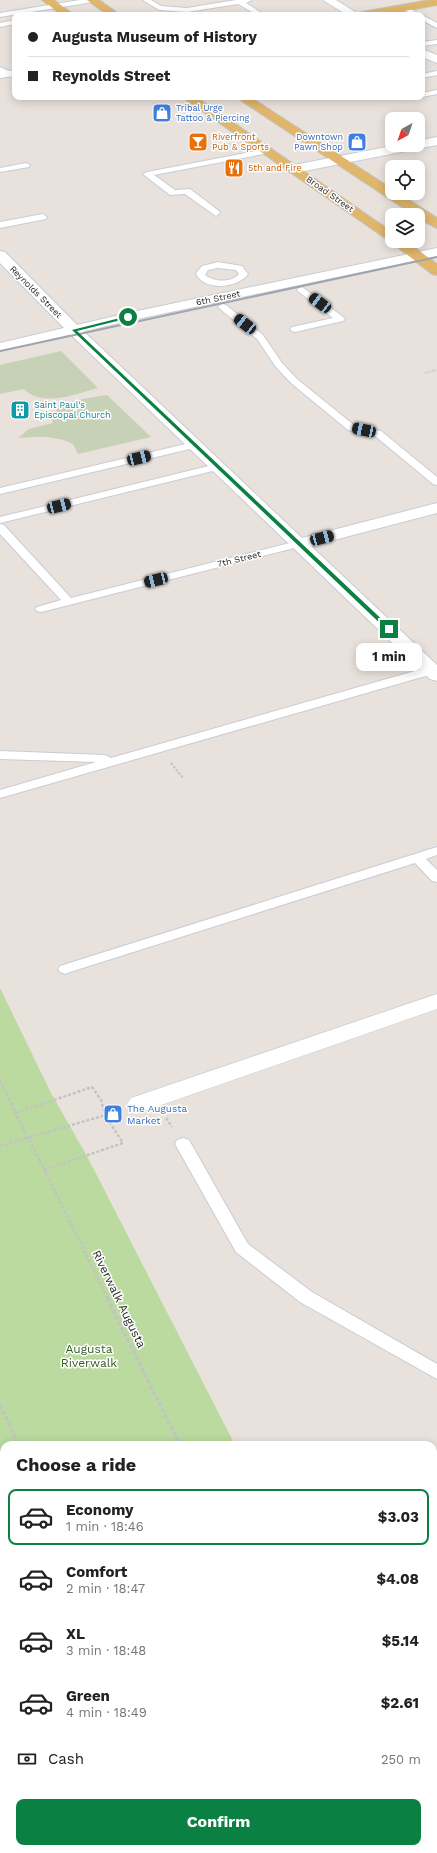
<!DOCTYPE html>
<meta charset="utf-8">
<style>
:root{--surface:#fff;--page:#f2f2f2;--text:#222;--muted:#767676;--line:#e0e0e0;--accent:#0b8043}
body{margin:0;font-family:"Work Sans",sans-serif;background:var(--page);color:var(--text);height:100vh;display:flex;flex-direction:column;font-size:15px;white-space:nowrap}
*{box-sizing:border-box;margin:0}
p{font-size:13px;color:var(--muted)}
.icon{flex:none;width:22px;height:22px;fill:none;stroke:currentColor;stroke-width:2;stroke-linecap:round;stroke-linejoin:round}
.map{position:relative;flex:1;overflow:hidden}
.sheet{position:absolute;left:0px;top:1441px;width:437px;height:412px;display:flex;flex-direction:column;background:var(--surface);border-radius:12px 12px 0 0;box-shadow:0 2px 10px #0003}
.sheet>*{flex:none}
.banner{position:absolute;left:12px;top:12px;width:413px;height:88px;border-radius:8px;box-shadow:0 2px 10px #0003;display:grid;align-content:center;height:88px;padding:0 16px;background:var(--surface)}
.needle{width:26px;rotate:220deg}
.fabs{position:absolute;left:385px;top:112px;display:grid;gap:8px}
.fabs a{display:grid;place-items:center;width:40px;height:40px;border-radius:8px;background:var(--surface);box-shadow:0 2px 10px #0003;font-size:20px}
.end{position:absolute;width:18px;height:18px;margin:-9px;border:5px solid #0b8043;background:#fff;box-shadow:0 0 0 2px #fff}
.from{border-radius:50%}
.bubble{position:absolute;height:28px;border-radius:8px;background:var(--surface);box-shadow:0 2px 10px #0003;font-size:13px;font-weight:700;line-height:28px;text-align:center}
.car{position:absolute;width:12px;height:24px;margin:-12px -6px;border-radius:5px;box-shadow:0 0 3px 1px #0007;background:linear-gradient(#222 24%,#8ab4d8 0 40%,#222 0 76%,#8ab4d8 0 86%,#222 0)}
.banner b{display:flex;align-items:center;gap:14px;height:38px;font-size:15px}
.banner b+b{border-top:1px solid var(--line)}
.banner i{width:10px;height:10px;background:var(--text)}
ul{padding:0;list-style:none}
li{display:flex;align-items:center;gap:12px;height:56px;margin:0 8px 6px;padding:0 8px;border:2px solid transparent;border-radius:8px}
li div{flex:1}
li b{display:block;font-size:15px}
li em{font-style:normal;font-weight:700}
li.current{border-color:var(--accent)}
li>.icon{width:36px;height:36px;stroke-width:1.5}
h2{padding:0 16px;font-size:18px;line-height:48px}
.pay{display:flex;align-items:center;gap:10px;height:44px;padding:0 16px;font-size:15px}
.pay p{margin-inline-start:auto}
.cta{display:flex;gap:8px;margin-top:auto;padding:8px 16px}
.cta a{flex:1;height:46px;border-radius:8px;background:var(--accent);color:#fff;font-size:16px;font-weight:700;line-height:46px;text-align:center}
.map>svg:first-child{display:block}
.green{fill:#bada9f}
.cemetery{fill:#c6d1b5}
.water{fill:#7bd1e0}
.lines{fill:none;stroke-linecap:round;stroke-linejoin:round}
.service-casing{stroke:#c8ccd5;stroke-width:2}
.pedestrian-casing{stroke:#c8ccd5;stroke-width:1}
.minor-casing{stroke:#c8ccd5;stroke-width:2}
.secondary-casing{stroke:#c8ccd5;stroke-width:2}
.primary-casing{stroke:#c3c3c3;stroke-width:2}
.path-far3{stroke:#c3c3c3;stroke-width:1.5;stroke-dasharray:1.5 1;stroke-linecap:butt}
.path-far2{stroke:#c3c3c3;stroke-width:2;stroke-dasharray:2.5 1.5;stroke-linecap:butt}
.path-far1{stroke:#c3c3c3;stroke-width:2.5;stroke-dasharray:3 2;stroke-linecap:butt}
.path{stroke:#c3c3c3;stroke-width:3.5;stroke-dasharray:4 2.5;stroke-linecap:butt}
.service{fill:#fff;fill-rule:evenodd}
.pedestrian{fill:#fff;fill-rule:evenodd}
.minor{fill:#fff;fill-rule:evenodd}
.secondary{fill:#fff;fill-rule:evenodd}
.primary{fill:#e0b66b;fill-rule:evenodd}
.rail{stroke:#a0a4b1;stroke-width:2}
.path-bridge{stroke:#c3c3c3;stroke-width:2.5;stroke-dasharray:3 2;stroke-linecap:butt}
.route{fill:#0b8043}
.labels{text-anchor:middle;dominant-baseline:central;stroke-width:3;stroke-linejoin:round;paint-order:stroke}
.far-shop-label{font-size:9px;fill:#366cbe;stroke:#fff;text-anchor:start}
.far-food-label{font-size:9px;fill:#c56008;stroke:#fff;text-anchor:start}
.far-street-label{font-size:9px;fill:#292929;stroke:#fff}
.far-culture-label{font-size:9px;fill:#0d838f;stroke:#fff;text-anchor:start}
.shop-label{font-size:10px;fill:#366cbe;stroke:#fff;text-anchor:start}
.near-street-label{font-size:12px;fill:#292929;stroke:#fff}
.near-park-label{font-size:12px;fill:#355d22;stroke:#fff}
</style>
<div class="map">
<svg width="437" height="1853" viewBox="0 0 437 1853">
<rect width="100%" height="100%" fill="#e9e2dc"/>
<path class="green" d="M 0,988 L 51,1093 L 88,1158 L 235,1445 L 4,1445 L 4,1527 L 0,1517 Z
M 433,1834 L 434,1837 L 437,1836 L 437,1853 L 152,1853 L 150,1849 L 433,1849 Z"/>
<path class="cemetery" d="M 61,351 L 98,388 C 75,394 43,408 24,389 L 0,394 L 0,365 Z
M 107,395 L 151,437 L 78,454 L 73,444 C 55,435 37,437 18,438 L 29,429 L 53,423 C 47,401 91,398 107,395 Z"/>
<path class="water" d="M 0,1517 L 4,1527 L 4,1849 L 150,1849 L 152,1853 L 0,1853 Z"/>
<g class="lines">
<g class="service-casing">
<path id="service" d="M 80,0 L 96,0 L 93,2 L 0,17 L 0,13 Z
M 143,0 L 151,0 L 161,6 L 187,8 L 236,0 L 252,0 L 246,3 L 265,15 L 257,15 L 238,4 L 187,12 L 159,10 Z
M 403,7 L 407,7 L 421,15 L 413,15 L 403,9 Z
M 422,15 L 437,23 L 437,28 L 422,20 Z
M 15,20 L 15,24 L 0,27 L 0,23 Z
M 437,40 L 437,44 L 422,46 L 422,42 Z
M 0,67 L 11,72 L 11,76 L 5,76 L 0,72 Z
M 437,71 L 437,75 L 422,78 L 422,74 Z
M 437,90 L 437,94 L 422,97 L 421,97 L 422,93 Z
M 398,97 L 413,97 C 410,100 401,100 398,97 Z
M 266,149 L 270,151 L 269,153 L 154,175 L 175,190 L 190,189 L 219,211 L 220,213 L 216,216 L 185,194 L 170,195 L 143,174 L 147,172 Z
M 26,163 L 30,165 L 29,167 L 0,172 L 0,168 Z
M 43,214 L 47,217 L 46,219 L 0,228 L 0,222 Z
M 218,262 L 242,266 L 248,274 C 238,289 202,291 196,273 L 202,266 ZM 218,268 L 236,270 L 239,274 C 231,283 214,282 205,275 L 208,270 Z
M 302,287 L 343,317 L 345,319 L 343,321 L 295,332 L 292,331 L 290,329 L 292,327 L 333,318 L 299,292 L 297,290 L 299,288 Z
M 223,304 L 226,305 L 263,335 L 282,363 L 297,379 L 355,426 L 381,431 L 437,477 L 437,485 L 433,484 L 374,435 L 348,430 L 291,383 L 276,367 L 257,339 L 220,309 L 218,307 L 220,305 Z
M 194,442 L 199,445 L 198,447 L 0,494 L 0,488 Z
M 217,464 L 222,467 L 221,469 L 0,523 L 0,517 Z
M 0,524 L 4,525 L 71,598 L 298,541 L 304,544 L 302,546 L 41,612 L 37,611 L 35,609 L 37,607 L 61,600 L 0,534 Z
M 432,666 L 437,669 L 436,673 L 0,798 L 0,790 L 96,762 L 0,759 L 0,751 L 105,755 L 111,758 Z
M 437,847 L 437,855 L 426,859 L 437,870 L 437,882 L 432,881 L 415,863 L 70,972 L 65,974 L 60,972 L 58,969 L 60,966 Z
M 183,1138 L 189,1140 L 248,1244 L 312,1292 L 437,1364 L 437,1379 L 300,1302 L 236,1252 L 175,1144 L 177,1140 Z"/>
</g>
<g class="pedestrian-casing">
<path id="pedestrian" d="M 437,994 L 437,1009 L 147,1110 L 139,1112 L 131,1110 L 127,1104 L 131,1098 Z"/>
</g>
<g class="minor-casing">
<path id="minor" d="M 323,0 L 336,0 L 360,15 L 347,15 Z
M 422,49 L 437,55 L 437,63 L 422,57 Z
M 437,137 L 437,145 L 294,173 L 289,172 L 288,169 L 289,166 L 294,165 L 397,145 L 418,145 L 418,141 Z
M 437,248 L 437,256 L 128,321 L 0,351 L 0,343 L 128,313 Z"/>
</g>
<g class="secondary-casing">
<path id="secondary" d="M 15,70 L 15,76 L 0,78 L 0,72 Z
M 0,251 L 5,252 L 79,327 L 302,538 L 437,503 L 437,513 L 311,546 L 437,665 L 437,681 L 430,679 L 69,333 L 0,263 Z"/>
</g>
<g class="primary-casing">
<path id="primary" d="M 42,0 L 54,0 L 74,15 L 62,15 Z
M 87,0 L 99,0 L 120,15 L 108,15 Z
M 430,0 L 437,0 L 437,5 L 381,15 L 357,15 L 362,12 Z
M 182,97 L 196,97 L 392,232 L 392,241 L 406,241 L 437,264 L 437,275 L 432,274 L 391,242 Z
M 236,97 L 250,97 L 392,189 L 392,193 L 398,193 L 437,218 L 437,228 L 418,218 L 418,215 L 414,215 Z"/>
</g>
<path class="path-far3" d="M 425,373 L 437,370"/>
<path class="path-far2" d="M 171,763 L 183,778"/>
<path class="path-far1" d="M 0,1080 L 22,1127
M 16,1113 L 92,1087 L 101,1100 L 105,1115 L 123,1143 L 44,1170
M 166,1118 L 172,1127
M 0,1146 L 116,1112
M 40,1161 L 108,1299"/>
<path class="path" d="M 107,1298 L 180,1445
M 0,1405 L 19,1445
M 207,1849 L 209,1853
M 381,1849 L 383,1853"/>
<use href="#service" class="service"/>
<use href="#pedestrian" class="pedestrian"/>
<use href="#minor" class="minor"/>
<use href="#secondary" class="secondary"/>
<use href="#primary" class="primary"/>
<path class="rail" d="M 0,351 L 437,257"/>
<path class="path-bridge" d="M 22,1127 L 40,1161"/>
</g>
<path class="route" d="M 128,316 L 129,318 L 77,331 L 391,628 L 391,630 L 387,630 L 72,330 Z"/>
<defs>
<g id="shop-square" transform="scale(1)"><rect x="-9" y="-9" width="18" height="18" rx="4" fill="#3f7fe0" stroke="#fff"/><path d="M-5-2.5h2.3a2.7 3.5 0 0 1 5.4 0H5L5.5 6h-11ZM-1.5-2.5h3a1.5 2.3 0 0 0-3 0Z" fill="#fff"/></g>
<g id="bar-square" transform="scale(1)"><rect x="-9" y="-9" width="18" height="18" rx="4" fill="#e8710a" stroke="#fff"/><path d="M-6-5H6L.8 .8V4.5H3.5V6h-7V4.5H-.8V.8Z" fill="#fff"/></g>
<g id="restaurant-square" transform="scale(1)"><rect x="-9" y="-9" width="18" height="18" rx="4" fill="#e8710a" stroke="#fff"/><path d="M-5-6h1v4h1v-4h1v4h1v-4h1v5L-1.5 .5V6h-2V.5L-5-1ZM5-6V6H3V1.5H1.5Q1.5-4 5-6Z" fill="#fff"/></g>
<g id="building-square" transform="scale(1)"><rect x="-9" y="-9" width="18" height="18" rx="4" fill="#0f9aa8" stroke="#fff"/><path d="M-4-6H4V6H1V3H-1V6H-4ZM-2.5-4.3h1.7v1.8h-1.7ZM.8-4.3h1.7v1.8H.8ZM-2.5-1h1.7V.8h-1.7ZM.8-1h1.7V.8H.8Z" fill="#fff"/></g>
</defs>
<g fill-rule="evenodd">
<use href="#shop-square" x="162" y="113"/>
<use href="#bar-square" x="198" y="142"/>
<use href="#shop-square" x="357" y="142"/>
<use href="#restaurant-square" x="234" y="168"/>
<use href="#building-square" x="20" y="410"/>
<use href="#shop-square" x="113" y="1114"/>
</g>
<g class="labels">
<g class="far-shop-label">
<text x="176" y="108">Tribal Urge<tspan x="176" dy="10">Tattoo &amp; Piercing</tspan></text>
<text x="343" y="137" text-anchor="end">Downtown<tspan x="343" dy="10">Pawn Shop</tspan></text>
</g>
<g class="far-food-label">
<text x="212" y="137">Riverfront<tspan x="212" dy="10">Pub &amp; Sports</tspan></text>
<text x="248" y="168">5th and Fire</text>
</g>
<g class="far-street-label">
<text transform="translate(330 194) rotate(35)">Broad Street</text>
<text transform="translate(36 292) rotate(45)">Reynolds Street</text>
<text transform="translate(218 298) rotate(-12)">6th Street</text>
<text transform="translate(239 559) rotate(-14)">7th Street</text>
</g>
<g class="far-culture-label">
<text x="34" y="405">Saint Paul's<tspan x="34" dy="10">Episcopal Church</tspan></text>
</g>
<g class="shop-label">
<text x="127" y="1108">The Augusta<tspan x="127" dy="12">Market</tspan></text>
</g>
<g class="near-street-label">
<text transform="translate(119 1299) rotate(64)">Riverwalk Augusta</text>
</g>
<g class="near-park-label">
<text x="89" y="1349">Augusta<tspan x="89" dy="14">Riverwalk</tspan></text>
</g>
</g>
</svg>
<div class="fabs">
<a><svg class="needle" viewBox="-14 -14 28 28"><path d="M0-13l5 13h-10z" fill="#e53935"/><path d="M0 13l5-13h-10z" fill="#767676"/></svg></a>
<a><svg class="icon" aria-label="locate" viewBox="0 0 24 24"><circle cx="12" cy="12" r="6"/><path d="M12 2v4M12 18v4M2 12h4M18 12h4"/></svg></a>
<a><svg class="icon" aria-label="layers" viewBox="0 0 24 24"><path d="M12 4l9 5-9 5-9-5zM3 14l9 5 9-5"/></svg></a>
</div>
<i class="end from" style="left:128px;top:317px"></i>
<i class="end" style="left:389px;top:629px"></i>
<div class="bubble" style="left:356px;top:643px;width:66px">1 min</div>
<i class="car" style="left:320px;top:303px;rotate:307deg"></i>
<i class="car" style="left:245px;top:324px;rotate:308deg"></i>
<i class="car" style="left:364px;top:430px;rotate:282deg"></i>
<i class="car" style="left:139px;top:458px;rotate:76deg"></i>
<i class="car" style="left:59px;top:506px;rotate:76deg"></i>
<i class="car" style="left:322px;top:538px;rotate:75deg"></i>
<i class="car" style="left:156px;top:580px;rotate:256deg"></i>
<div class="banner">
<b><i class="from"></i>Augusta Museum of History</b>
<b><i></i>Reynolds Street</b>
</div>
<section class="sheet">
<h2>Choose a ride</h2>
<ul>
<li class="current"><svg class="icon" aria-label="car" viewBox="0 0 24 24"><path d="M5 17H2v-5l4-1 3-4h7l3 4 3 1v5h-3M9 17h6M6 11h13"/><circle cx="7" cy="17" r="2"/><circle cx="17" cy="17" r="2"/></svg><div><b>Economy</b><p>1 min · 18:46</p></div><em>$3.03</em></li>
<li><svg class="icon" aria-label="car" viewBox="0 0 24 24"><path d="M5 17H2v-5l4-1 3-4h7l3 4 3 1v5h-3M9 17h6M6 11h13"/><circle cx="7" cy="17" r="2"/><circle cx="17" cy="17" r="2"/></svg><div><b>Comfort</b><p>2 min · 18:47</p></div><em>$4.08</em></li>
<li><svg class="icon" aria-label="car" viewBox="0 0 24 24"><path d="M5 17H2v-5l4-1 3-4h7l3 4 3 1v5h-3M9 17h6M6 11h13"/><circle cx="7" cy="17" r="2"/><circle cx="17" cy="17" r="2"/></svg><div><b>XL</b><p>3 min · 18:48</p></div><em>$5.14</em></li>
<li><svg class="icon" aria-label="car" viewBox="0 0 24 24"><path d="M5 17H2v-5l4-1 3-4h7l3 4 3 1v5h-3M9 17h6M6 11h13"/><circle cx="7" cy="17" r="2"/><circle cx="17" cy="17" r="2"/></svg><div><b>Green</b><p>4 min · 18:49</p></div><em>$2.61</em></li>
</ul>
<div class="pay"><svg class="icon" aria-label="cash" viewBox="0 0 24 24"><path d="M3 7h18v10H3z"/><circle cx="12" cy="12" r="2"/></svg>Cash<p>250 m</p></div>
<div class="cta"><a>Confirm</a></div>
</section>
</div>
